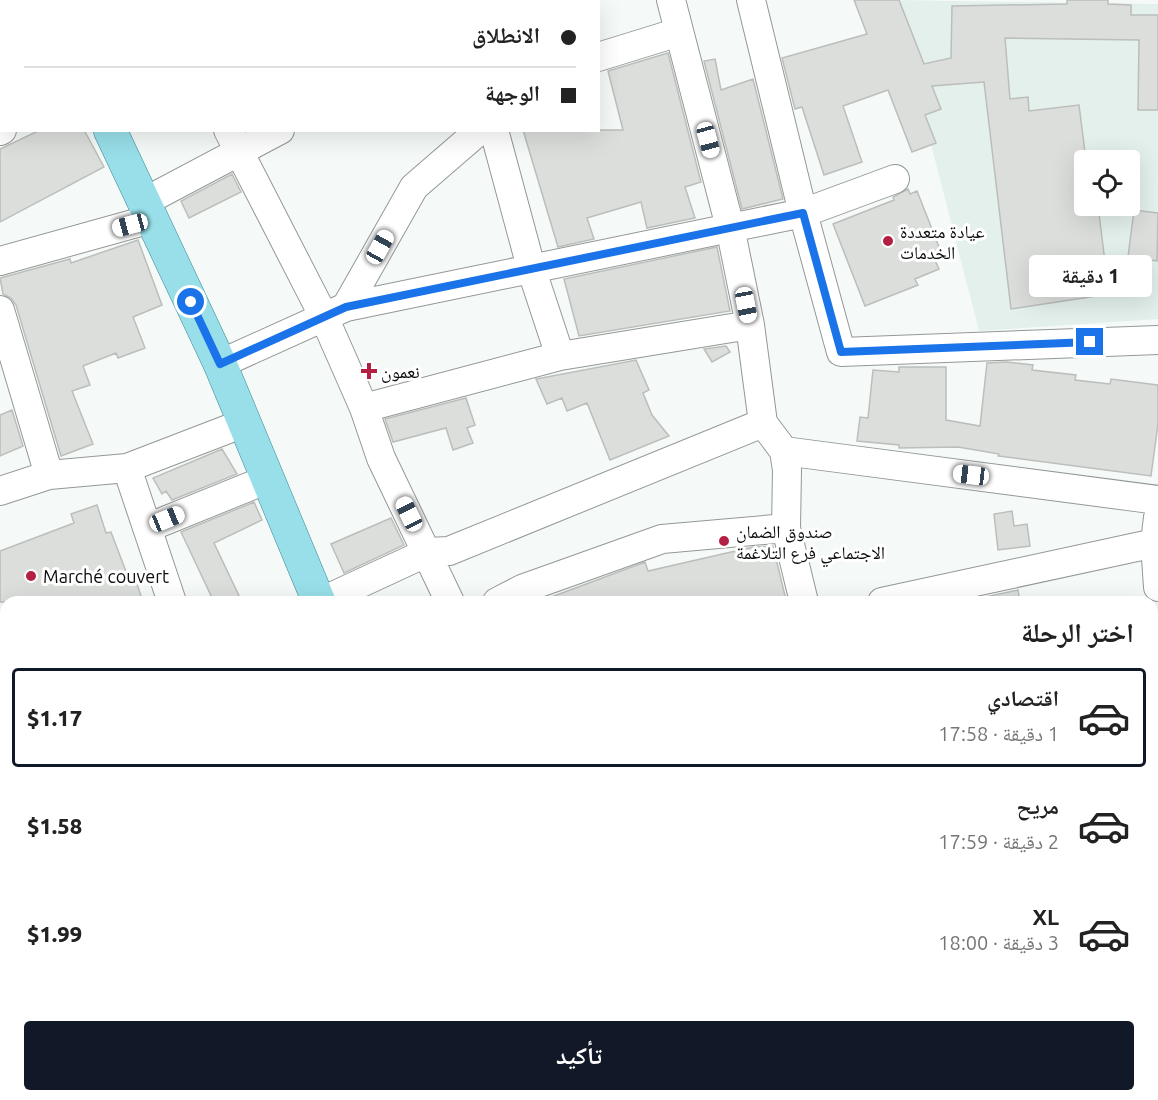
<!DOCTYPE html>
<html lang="ar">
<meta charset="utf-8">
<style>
:root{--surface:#fff;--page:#f2f2f2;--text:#222;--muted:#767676;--line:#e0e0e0;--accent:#111827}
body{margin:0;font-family:Ubuntu,"Noto Naskh Arabic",sans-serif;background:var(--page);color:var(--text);direction:rtl;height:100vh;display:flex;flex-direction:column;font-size:22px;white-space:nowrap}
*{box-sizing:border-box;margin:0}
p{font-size:20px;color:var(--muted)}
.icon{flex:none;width:33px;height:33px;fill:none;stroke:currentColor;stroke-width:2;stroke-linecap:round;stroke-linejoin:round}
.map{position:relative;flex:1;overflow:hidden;direction:ltr}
.panel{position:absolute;left:0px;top:596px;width:1158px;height:506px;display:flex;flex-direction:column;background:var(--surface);border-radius:18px 18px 0 0;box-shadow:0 6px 24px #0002;direction:rtl}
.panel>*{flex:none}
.banner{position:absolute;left:0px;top:0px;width:600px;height:132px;box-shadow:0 6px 24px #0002;direction:rtl;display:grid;align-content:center;height:132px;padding:0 24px;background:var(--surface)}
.tools{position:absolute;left:1074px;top:150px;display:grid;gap:12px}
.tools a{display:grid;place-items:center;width:66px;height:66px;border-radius:6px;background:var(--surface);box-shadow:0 6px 24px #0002;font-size:30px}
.end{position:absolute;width:27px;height:27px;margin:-14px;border:8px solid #1a73e8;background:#fff;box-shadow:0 0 0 3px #fff}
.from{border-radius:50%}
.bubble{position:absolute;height:42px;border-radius:6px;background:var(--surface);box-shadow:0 6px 24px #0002;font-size:20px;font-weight:800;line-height:42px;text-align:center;direction:rtl}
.car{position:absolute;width:18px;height:36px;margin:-18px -9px;border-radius:8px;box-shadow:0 0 4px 2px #0007;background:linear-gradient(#fff 24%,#345 0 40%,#fff 0 76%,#345 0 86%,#fff 0)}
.banner b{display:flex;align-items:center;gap:21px;height:57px;font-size:22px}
.banner b+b{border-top:2px solid var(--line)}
.banner i{width:15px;height:15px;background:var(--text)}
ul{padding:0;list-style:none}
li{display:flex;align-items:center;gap:18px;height:99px;margin:0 12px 9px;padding:0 12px;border:3px solid transparent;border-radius:6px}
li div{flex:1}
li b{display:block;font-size:22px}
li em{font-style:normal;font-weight:800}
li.current{border-color:var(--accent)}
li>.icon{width:54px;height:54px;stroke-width:1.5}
h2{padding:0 24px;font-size:27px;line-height:72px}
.action{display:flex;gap:12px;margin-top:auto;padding:12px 24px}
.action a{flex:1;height:69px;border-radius:6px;background:var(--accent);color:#fff;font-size:24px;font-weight:800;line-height:69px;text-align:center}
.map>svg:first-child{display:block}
.built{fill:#e3f0ec;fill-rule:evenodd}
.building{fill:#dbdedb;stroke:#bbbebb;stroke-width:1.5}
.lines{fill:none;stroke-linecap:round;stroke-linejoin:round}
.minor-casing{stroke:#939896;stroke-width:30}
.major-casing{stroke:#3a8792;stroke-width:34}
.minor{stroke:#fff;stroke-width:28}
.major{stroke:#98dfe9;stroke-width:33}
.route{stroke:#1a73e8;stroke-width:8}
.poi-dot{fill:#b32044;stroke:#fff;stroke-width:2}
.labels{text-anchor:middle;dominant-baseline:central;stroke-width:6;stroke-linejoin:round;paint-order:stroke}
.poi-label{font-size:18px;fill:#0b0d0c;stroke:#fff;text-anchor:start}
</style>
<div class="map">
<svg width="1158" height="1100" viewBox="0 0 1158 1100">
<rect width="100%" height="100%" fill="#f5faf9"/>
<path class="built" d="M 894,0 L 1158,4 L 1158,319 L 979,331 ZM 1084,160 L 1130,160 L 1130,206 L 1084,206 Z
M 0,726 L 6,742 L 6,808 L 0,810 Z
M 425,1095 L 509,1095 L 511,1100 L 415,1100 Z"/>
<path class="building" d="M 854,0 L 899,0 L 924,64 L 951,58 L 952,6 L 1067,4 L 1067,0 L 1108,0 L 1108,4 L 1131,5 L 1131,15 L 1158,15 L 1158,110 L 1138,110 L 1139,40 L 1005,38 L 1010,99 L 1028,97 L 1029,111 L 1079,105 L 1086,160 L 1084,206 L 1098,206 L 1109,294 L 1011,309 L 984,82 L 932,86 L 941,109 L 925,115 L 936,143 L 912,152 L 888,90 L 843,106 L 862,162 L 824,175 L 802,107 L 795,109 L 782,58 L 867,34 Z
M 668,53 L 701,182 L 685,187 L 695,218 L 647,228 L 641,202 L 587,218 L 594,239 L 558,247 L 523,130 L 623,130 L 608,71 Z
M 715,59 L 721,90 L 753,79 L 783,199 L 742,209 L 704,61 Z
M 40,130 L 84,130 L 104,167 L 0,222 L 0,149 Z
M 232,174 L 241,192 L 189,218 L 181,201 Z
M 908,189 L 910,194 L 917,191 L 943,257 L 935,260 L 939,269 L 915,279 L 918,285 L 865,306 L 833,224 L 894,200 L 893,197 Z
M 1134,210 L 1158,213 L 1157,261 L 1128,257 Z
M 138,240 L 162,305 L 133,317 L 145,348 L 118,358 L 116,353 L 83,366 L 90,385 L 72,391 L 93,444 L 61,456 L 16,305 L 11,298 L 3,294 L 0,278 L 70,259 L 71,263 Z
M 717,247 L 730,311 L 579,336 L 564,279 Z
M 726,346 L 730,352 L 712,362 L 704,349 Z
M 636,360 L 649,390 L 643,393 L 652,415 L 669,436 L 610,460 L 587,403 L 567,411 L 562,398 L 547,404 L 536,379 Z
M 1007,362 L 1033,365 L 1032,370 L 1076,375 L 1075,380 L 1110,384 L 1111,379 L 1158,385 L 1158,424 L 1151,476 L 998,456 L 999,454 L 958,447 L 899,448 L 899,445 L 857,441 L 860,417 L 868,418 L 873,370 L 899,372 L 899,367 L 946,367 L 946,420 L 980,426 L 987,363 Z
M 466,398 L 475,425 L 467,428 L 473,443 L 453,450 L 446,428 L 393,442 L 385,419 Z
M 12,410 L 23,446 L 0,456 L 0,415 Z
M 222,449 L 237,474 L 172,500 L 166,491 L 162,494 L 153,478 Z
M 254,502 L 262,520 L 214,543 L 242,602 L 214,602 L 181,532 Z
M 97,505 L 106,533 L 111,532 L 127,574 L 133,572 L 143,602 L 0,602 L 0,551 L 74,523 L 71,514 Z
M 1012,511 L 1014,526 L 1027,524 L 1030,546 L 998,550 L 994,514 Z
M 391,518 L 404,545 L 344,573 L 331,544 Z
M 773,546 L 786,600 L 538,602 L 645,562 L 648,571 L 753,547 Z
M 1018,590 L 1020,602 L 962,602 Z"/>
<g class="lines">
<g class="minor-casing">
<path id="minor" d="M 166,0 L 166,2
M 431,0 L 432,2
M 543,0 L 543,2
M 671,0 L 730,227 L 750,325 L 763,423 L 784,451 L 787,470 L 786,528 L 804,602
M 751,0 L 803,213 L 841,352 L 1158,340
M 281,2 L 284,0
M 496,2 L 498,0
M 598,57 L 679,32
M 228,130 L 324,317 L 364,408 L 381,458 L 450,602
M 494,130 L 532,271 L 560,356
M 0,131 L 2,130
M 144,202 L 280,130
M 0,261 L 151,219
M 346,307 L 803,213 L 895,179
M 0,310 L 49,475
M 220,364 L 346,307 L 414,187 L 480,130
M 364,408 L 560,356 L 750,325
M 784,451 L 1158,500
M 127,468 L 172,602
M 0,491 L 49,475 L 127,468 L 244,423
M 1158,517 L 1155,543 L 1158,587
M 147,528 L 268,479
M 320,602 L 428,552 L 449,551 L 763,423
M 497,602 L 522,589 L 662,539 L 786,528
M 882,602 L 1155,543
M 1152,695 L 1158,694
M 0,829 L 6,827
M 320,1095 L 320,1100
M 1006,1095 L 1006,1100
M 1095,1095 L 1096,1100"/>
</g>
<g class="major-casing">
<path id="major" d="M 47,0 L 48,2
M 110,130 L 220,364 L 319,602
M 1152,781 L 1158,780
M 548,1095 L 551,1100"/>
</g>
<use href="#minor" class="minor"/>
<use href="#major" class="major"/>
</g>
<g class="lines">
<path class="route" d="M 191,302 L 220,364 L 346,307 L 803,213 L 841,352 L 1090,342"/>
</g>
<g class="poi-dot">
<circle cx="888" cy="241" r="6"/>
<path d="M366 362h6v6h6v6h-6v6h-6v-6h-6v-6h6z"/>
<circle cx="724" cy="541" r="6"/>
<circle cx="31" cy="576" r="6"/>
</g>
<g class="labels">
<g class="poi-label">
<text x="900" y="231">عيادة متعددة<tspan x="900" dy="21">الخدمات</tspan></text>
<text x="381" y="371">نعمون</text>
<text x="736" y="531">صندوق الضمان<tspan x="736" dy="21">الاجتماعي فرع التلاغمة</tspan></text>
<text x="43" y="576">Marché couvert</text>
</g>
</g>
</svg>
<div class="tools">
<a><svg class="icon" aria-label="locate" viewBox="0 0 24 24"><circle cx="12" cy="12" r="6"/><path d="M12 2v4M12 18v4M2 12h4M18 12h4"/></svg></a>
</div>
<i class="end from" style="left:191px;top:302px"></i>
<i class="end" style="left:1090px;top:342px"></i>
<div class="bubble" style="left:1029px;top:255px;width:123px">1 دقيقة</div>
<i class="car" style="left:708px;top:140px;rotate:165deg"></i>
<i class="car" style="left:130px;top:225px;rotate:255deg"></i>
<i class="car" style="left:380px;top:247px;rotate:29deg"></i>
<i class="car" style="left:746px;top:305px;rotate:169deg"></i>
<i class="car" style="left:971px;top:475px;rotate:277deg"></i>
<i class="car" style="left:409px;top:514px;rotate:334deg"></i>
<i class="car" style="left:167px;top:519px;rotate:68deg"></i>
<div class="banner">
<b><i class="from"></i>الانطلاق</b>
<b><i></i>الوجهة</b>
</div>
<section class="panel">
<h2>اختر الرحلة</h2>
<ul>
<li class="current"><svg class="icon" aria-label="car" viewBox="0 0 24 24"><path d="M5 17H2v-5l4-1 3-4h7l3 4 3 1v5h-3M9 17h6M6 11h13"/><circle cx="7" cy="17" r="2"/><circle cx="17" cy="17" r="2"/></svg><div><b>اقتصادي</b><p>1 دقيقة · 17:58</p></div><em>$1.17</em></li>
<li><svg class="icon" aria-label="car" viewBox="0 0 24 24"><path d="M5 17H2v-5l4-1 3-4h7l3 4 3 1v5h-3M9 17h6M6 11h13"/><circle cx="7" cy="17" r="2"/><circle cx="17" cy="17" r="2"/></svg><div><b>مريح</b><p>2 دقيقة · 17:59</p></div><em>$1.58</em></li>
<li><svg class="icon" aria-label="car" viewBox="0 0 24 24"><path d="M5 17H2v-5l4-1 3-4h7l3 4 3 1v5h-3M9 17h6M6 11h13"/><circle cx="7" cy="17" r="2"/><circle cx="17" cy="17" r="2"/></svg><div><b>XL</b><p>3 دقيقة · 18:00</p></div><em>$1.99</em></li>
</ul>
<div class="action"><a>تأكيد</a></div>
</section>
</div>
